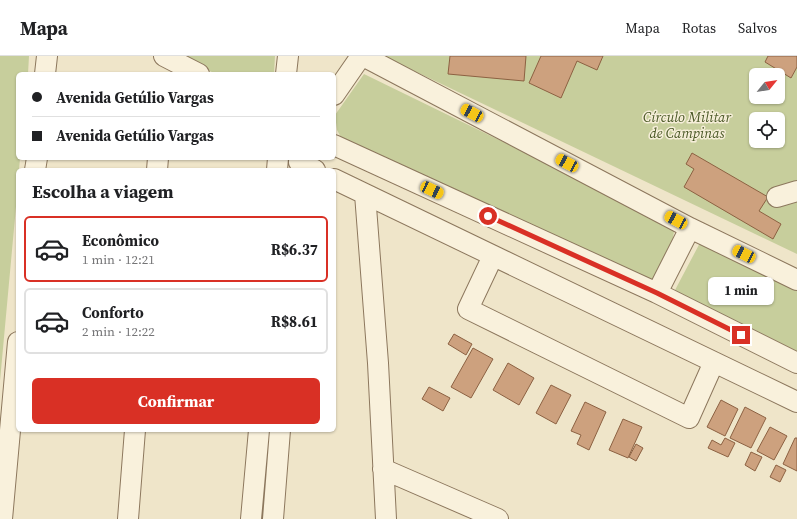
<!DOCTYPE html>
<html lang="pt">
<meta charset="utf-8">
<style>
:root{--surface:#fff;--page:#f2f2f2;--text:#202124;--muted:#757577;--line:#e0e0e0;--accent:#d93025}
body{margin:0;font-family:"Source Serif 4",serif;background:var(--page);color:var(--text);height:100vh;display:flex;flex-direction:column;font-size:15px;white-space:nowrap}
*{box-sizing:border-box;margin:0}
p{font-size:13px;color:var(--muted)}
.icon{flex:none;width:22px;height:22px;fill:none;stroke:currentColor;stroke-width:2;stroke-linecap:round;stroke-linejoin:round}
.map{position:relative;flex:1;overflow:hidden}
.drawer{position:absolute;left:16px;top:112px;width:320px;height:264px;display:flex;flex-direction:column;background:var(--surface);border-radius:6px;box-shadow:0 1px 3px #0004}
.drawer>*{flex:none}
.banner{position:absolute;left:16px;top:16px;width:320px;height:88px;border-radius:6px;box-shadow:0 1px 3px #0004;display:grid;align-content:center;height:88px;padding:0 16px;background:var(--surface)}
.needle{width:26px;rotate:60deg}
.fabs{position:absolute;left:749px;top:12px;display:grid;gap:8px}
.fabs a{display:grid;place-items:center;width:36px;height:36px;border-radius:6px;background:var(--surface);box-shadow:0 1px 3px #0004;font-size:20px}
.end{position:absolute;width:18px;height:18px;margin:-9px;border:5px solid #d93025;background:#fff;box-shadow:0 0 0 2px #fff}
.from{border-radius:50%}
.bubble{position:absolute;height:28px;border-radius:6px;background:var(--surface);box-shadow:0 1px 3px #0004;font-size:13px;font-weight:700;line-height:28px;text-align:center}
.car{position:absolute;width:12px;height:24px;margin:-12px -6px;border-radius:5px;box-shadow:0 0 3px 1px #0007;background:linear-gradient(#f5c518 24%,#345 0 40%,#f5c518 0 76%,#345 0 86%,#f5c518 0)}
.banner b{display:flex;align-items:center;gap:14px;height:38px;font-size:15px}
.banner b+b{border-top:1px solid var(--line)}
.banner i{width:10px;height:10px;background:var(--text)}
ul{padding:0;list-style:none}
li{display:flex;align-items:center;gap:12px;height:66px;margin:0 8px 6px;padding:0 8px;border:2px solid var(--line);border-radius:6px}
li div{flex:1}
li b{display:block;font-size:15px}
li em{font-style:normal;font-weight:700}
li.current{border-color:var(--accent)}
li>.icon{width:36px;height:36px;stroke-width:1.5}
h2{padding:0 16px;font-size:18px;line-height:48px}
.button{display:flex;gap:8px;margin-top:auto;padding:8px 16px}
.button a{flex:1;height:46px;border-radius:6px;background:var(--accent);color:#fff;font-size:16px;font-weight:700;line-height:46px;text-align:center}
header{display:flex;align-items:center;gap:24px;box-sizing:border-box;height:56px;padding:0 20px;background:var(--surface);border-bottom:1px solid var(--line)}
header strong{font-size:19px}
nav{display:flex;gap:22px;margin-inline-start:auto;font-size:14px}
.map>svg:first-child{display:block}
.green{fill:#c7ce9c;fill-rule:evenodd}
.building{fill:#cda17e;stroke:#8c6142}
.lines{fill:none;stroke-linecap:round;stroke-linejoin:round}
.minor-casing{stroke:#8c775d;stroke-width:22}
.minor{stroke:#f9f1dc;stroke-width:20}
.route{stroke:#d93025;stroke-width:5}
.labels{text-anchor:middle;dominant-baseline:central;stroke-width:3;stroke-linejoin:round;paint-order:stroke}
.park-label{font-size:14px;font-style:italic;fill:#4b5927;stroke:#f6eed9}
</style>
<header>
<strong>Mapa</strong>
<nav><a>Mapa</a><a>Rotas</a><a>Salvos</a></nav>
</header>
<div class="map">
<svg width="797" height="463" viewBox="0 0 797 463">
<rect width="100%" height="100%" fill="#efe5c9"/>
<path class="green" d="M 0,0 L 29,0 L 28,18 L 18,18 L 18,102 L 20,102 L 19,114 L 18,114 L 18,129 L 0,325 Z
M 178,0 L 275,0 L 274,18 L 216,18 Z
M 383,0 L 797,0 L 797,198 ZM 756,19 L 778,19 L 778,41 L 756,41 ZM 756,63 L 778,63 L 778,85 L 756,85 Z
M 364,18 L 675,170 L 671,193 L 661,212 L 649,227 L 343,85 L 337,74 L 335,59 Z
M 702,183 L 797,230 L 797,299 L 674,236 Z"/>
<path class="building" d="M 450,0 L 526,0 L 524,25 L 448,18 Z
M 541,0 L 603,0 L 597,14 L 577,5 L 561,42 L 529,27 Z
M 768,0 L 797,0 L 797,11 L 791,22 L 765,6 Z
M 692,97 L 768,141 L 759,155 L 781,168 L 773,183 L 684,131 L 694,113 L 686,108 Z
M 454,278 L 472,288 L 466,299 L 448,288 Z
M 473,292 L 493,303 L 471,342 L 451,331 Z
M 508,307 L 534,322 L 519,349 L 493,334 Z
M 551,329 L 571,339 L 556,368 L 536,357 Z
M 429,331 L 450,342 L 443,355 L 422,343 Z
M 721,344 L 738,353 L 725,380 L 707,371 Z
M 585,346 L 606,356 L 589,394 L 577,388 L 581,379 L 571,375 Z
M 745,351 L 766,362 L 751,392 L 730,382 Z
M 623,363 L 642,371 L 628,402 L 609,394 Z
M 770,371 L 787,380 L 774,404 L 757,395 Z
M 725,382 L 735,387 L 728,401 L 708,392 L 712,384 L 721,389 Z
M 795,382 L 797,382 L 797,415 L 783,408 Z
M 636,388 L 643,392 L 636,405 L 629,401 Z
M 751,396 L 762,401 L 755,415 L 745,409 Z
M 776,409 L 786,414 L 780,426 L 770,421 Z"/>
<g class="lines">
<g class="minor-casing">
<path id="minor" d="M 164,0 L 199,18
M 363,0 L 690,172 L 797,224
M 45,18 L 47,0
M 286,18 L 288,0
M 334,39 L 361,0
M 334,89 L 657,237 L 797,307
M 299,106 L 315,114
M 35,114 L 37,102
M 157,114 L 158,102
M 277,114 L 278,102
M 334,123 L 797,346
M 365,138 L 378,307 L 386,463
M 777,141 L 797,135
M 493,200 L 468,253 L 689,362 L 714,306
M 657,237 L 690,172
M 383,413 L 498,463
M 2,463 L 18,286
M 128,463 L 135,374
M 251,463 L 259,374
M 273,463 L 280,374"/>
</g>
<use href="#minor" class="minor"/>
</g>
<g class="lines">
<path class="route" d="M 488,160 L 657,237 L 741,279"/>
</g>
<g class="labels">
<g class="park-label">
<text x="687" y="61">Círculo Militar<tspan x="687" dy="16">de Campinas</tspan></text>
</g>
</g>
</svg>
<div class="fabs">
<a><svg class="needle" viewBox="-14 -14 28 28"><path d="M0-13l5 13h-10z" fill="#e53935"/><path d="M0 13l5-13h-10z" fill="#757577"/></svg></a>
<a><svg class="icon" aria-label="locate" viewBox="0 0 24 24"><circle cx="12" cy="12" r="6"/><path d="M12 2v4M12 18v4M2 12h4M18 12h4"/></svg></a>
</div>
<i class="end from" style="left:488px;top:160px"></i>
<i class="end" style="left:741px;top:279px"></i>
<div class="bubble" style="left:708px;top:221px;width:66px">1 min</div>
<i class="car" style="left:472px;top:57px;rotate:298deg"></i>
<i class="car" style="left:567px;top:107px;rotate:298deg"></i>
<i class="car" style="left:432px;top:134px;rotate:115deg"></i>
<i class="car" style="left:676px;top:164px;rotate:298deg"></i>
<i class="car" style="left:744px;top:198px;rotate:296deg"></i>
<div class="banner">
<b><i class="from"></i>Avenida Getúlio Vargas</b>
<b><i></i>Avenida Getúlio Vargas</b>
</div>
<section class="drawer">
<h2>Escolha a viagem</h2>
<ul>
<li class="current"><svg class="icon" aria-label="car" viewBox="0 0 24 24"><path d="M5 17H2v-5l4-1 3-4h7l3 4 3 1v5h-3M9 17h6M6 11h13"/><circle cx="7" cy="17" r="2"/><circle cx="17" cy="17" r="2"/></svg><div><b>Econômico</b><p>1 min · 12:21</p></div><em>R$6.37</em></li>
<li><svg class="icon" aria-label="car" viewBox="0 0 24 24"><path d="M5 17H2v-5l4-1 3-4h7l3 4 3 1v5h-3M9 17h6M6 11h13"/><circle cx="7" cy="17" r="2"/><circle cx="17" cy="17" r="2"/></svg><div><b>Conforto</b><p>2 min · 12:22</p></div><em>R$8.61</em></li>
</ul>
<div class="button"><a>Confirmar</a></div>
</section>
</div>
